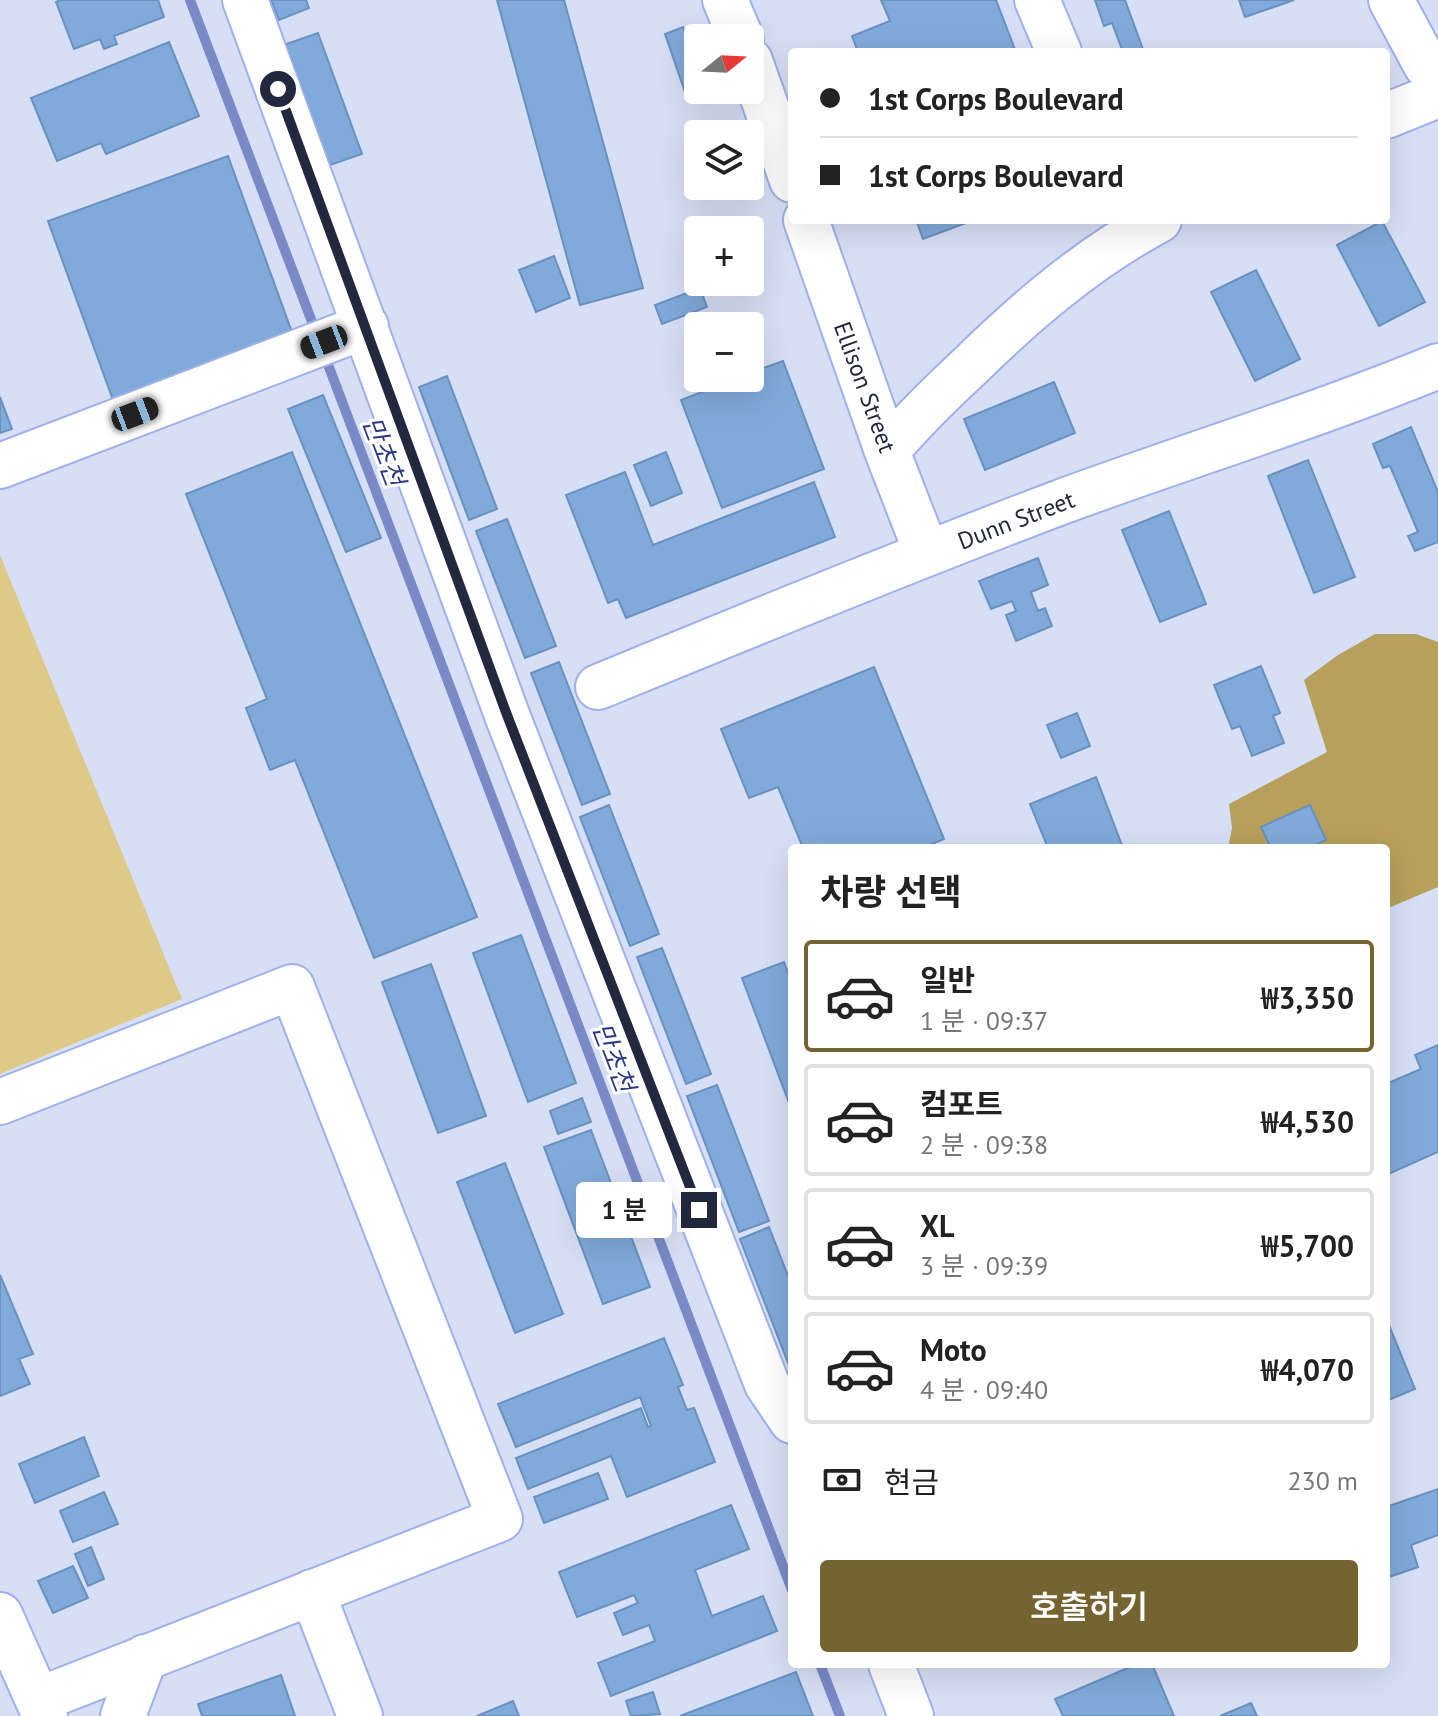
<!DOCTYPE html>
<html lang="ko">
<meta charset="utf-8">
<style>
:root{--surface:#fff;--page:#f2f2f2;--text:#222;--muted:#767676;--line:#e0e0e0;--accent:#756432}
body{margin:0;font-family:"PT Sans","Noto Sans KR",sans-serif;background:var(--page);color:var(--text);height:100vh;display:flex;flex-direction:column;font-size:30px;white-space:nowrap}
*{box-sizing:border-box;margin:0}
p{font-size:26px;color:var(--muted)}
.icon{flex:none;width:44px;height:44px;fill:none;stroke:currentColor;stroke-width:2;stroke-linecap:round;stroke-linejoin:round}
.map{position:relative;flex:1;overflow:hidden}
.details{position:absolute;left:788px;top:844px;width:602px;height:824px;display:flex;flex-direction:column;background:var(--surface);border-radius:8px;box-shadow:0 8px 32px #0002}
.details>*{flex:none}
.top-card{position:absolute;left:788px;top:48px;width:602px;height:176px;border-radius:8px;box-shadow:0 8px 32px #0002;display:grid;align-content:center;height:176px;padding:0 32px;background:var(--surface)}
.needle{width:52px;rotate:72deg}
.controls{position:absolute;left:684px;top:24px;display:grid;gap:16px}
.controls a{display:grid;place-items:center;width:80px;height:80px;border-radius:8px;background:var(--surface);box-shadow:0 8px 32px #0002;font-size:40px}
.end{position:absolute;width:36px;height:36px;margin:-18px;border:10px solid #22283e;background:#fff;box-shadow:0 0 0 4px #fff}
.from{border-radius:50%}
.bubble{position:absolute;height:56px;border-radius:8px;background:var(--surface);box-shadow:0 8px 32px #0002;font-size:26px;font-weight:600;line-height:56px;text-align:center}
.car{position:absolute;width:24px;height:48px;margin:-24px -12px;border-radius:10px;box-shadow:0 0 6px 2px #0007;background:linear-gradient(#222 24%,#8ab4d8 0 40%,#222 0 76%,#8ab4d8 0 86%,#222 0)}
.top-card b{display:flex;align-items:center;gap:28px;height:76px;font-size:30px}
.top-card b+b{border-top:2px solid var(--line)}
.top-card i{width:20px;height:20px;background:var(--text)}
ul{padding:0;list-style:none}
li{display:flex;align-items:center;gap:24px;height:112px;margin:0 16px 12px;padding:0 16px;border:4px solid var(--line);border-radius:8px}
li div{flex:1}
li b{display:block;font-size:30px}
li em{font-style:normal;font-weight:600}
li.current{border-color:var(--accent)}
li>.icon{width:72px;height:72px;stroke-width:1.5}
h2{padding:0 32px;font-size:36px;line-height:96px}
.pay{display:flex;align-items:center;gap:20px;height:88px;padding:0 32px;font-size:30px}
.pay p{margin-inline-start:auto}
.primary-button{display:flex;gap:16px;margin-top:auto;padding:16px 32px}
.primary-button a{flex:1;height:92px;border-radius:8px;background:var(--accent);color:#fff;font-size:32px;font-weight:600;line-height:92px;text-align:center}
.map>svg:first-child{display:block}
.green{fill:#dfc988}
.forest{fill:#b7a05b}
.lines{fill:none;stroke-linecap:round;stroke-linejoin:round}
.stream{stroke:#798ac7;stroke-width:10}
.building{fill:#80aada;stroke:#6891bf;stroke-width:2}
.minor-casing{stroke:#a0b0e8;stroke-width:48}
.minor{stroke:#fff;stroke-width:44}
.route{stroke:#22283e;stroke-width:10}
.labels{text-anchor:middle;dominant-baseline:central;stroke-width:6;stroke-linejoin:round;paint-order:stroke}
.street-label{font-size:24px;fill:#22283e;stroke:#fff}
.water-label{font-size:26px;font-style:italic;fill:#2d3983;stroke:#fff}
</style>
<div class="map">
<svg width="1438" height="1716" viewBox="0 0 1438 1716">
<rect width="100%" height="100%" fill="#d7dff6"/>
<path class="green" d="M 0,555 L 182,999 L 0,1074 Z"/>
<path class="forest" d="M 1375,634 L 1416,634 L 1438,642 L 1438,887 L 1386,909 L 1386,848 L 1228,848 L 1232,828 L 1229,804 L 1327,752 L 1304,680 L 1338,655 Z"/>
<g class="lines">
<path class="stream" d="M 190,0 L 317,335
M 324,354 L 792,1590
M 820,1664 L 840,1716"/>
</g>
<path class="building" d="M 60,0 L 158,0 L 164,17 L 114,36 L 117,44 L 104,49 L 100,39 L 74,49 L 56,2 Z
M 271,0 L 306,0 L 309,8 L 279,20 Z
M 497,0 L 564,0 L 643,288 L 580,305 Z
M 881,0 L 996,0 L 1016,52 L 858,52 L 852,36 L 890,21 Z
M 1095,0 L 1125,0 L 1144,52 L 1123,52 L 1112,23 L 1104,26 Z
M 1239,0 L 1294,0 L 1245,17 Z
M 683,27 L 698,72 L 700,90 L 686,95 L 665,34 Z
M 318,33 L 362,154 L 330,165 L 286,44 Z
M 169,42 L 199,116 L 106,154 L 101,143 L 57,161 L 31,98 Z
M 228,156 L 293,335 L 113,400 L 48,221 Z
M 916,220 L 974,220 L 923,239 Z
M 1382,221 L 1425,302 L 1379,326 L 1337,245 Z
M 554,256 L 570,298 L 536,312 L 519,270 Z
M 1256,270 L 1300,359 L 1255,381 L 1211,292 Z
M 700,288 L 707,307 L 662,324 L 655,305 Z
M 783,361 L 824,469 L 722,508 L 681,400 L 738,378 L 750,378 L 750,373 Z
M 447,376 L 497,509 L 469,520 L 419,387 Z
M 1054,382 L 1075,433 L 985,470 L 964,419 Z
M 323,395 L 381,538 L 346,552 L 288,409 Z
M 0,397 L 12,429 L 0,433 Z
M 1411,427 L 1438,492 L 1438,542 L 1415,551 L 1408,536 L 1418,532 L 1390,466 L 1383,468 L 1373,444 Z
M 292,452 L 477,917 L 374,958 L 295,760 L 270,770 L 246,708 L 267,699 L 186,494 Z
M 666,452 L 682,493 L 651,506 L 634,465 Z
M 1308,460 L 1355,577 L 1314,593 L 1268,476 Z
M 625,472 L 653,545 L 814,482 L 835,537 L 626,618 L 618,599 L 608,603 L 566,495 Z
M 1169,511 L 1206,604 L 1160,622 L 1122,530 Z
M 507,519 L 556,646 L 525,658 L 476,531 Z
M 1038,558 L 1048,585 L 1031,592 L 1038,611 L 1045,608 L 1052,626 L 1016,641 L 1006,615 L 1016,611 L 1012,601 L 991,609 L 979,581 Z
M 559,662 L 610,794 L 582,805 L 531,673 Z
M 1261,666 L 1280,713 L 1273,716 L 1284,743 L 1252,756 L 1240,726 L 1232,729 L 1214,685 Z
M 874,667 L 944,839 L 923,848 L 803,848 L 778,787 L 749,798 L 721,729 Z
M 1077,713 L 1090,746 L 1061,758 L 1047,725 Z
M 1096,777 L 1123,848 L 1048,848 L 1030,804 Z
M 609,805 L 659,934 L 630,946 L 580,817 Z
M 1310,805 L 1326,840 L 1309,848 L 1271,848 L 1261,827 Z
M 521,935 L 576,1083 L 528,1102 L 473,953 Z
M 662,948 L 711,1074 L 686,1084 L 637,957 Z
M 784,962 L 792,984 L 792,1111 L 742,978 Z
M 431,964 L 486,1116 L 438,1133 L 382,982 Z
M 1438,1045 L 1438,1152 L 1386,1175 L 1386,1084 L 1421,1069 L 1415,1055 Z
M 717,1085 L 769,1221 L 739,1232 L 687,1096 Z
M 582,1098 L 591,1122 L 558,1134 L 550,1111 Z
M 591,1130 L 650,1287 L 603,1304 L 544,1147 Z
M 505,1163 L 563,1314 L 515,1333 L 457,1182 Z
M 769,1227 L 792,1286 L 792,1367 L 790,1368 L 740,1239 Z
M 0,1275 L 33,1354 L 19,1359 L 30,1384 L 0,1396 Z
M 1386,1318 L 1415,1389 L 1386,1401 Z
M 664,1338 L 683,1385 L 678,1387 L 687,1410 L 694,1408 L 715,1462 L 627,1497 L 611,1456 L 528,1489 L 516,1458 L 641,1408 L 648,1427 L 651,1426 L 640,1397 L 516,1447 L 498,1404 Z
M 84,1437 L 99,1476 L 35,1503 L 19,1464 Z
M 598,1473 L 608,1499 L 544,1523 L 534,1497 Z
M 1438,1489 L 1438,1535 L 1411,1545 L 1418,1567 L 1386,1578 L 1386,1507 Z
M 104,1492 L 118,1524 L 73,1542 L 60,1511 Z
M 731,1505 L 749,1549 L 695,1570 L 712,1616 L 763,1596 L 777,1631 L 611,1696 L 598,1663 L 655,1641 L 649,1625 L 623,1635 L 614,1613 L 638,1603 L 634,1595 L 577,1617 L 559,1572 Z
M 91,1547 L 104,1579 L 88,1586 L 75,1554 Z
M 73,1566 L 88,1598 L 53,1613 L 38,1581 Z
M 1137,1664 L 1152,1664 L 1174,1716 L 1063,1716 L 1055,1699 Z
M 796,1672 L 813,1716 L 680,1716 Z
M 281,1675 L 295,1716 L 202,1716 L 198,1704 Z
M 653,1692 L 660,1714 L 631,1716 L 626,1701 Z
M 513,1701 L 519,1716 L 477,1716 Z
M 1251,1703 L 1257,1716 L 1220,1716 Z"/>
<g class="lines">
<g class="minor-casing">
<path id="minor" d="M 245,0 L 507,715 L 767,1384 L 792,1421
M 725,0 L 741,38
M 1037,0 L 1059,52
M 1391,0 L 1426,65 L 1438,76
M 750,61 L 792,180
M 1386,116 L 1438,95
M 806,220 L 887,451 L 927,554
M 887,451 C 913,420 940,394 969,367 C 1026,311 1088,258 1159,220
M 0,466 L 366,326
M 598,687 C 752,624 905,561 1061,502 C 1186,456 1314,417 1438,366
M 0,1102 L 292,987 L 500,1519 L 38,1700
M 312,1592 L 360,1716
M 0,1615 L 45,1716
M 891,1664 L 911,1716
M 123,1716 L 145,1657"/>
</g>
<use href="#minor" class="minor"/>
</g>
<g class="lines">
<path class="route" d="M 278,89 L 507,715 L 699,1210"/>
</g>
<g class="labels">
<g class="street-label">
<text transform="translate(865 387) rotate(70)">Ellison Street</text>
<text transform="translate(1016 520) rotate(-21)">Dunn Street</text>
</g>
<g class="water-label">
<text transform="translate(384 451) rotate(69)">만초천</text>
<text transform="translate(614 1057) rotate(69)">만초천</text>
</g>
</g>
</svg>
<div class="controls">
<a><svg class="needle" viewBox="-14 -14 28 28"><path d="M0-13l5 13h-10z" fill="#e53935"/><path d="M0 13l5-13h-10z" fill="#767676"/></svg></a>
<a><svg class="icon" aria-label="layers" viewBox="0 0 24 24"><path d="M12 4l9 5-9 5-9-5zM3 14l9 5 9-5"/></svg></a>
<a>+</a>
<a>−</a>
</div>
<i class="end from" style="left:278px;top:89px"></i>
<i class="end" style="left:699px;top:1210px"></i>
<div class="bubble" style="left:576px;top:1182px;width:96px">1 분</div>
<i class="car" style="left:324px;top:342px;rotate:249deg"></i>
<i class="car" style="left:135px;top:414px;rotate:69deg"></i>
<div class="top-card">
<b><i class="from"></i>1st Corps Boulevard</b>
<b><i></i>1st Corps Boulevard</b>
</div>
<section class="details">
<h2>차량 선택</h2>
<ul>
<li class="current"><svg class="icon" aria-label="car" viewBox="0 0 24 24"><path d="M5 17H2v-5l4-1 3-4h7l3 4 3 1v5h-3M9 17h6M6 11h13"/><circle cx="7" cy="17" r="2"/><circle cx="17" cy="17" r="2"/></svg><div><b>일반</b><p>1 분 · 09:37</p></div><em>₩3,350</em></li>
<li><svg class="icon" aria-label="car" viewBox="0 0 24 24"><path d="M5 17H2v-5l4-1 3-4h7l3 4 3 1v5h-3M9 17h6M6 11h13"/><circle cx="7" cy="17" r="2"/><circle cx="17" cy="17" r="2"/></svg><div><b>컴포트</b><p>2 분 · 09:38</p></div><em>₩4,530</em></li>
<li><svg class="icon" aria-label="car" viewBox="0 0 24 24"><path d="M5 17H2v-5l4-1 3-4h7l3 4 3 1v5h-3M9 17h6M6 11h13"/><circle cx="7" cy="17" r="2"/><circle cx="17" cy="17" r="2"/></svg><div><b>XL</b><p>3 분 · 09:39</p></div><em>₩5,700</em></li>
<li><svg class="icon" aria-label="car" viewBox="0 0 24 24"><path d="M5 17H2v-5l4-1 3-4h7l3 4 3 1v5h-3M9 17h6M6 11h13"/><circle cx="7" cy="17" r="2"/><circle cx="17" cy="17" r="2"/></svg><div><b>Moto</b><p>4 분 · 09:40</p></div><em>₩4,070</em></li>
</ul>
<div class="pay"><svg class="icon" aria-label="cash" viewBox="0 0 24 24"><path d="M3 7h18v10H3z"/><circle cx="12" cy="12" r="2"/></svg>현금<p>230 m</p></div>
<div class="primary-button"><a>호출하기</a></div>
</section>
</div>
